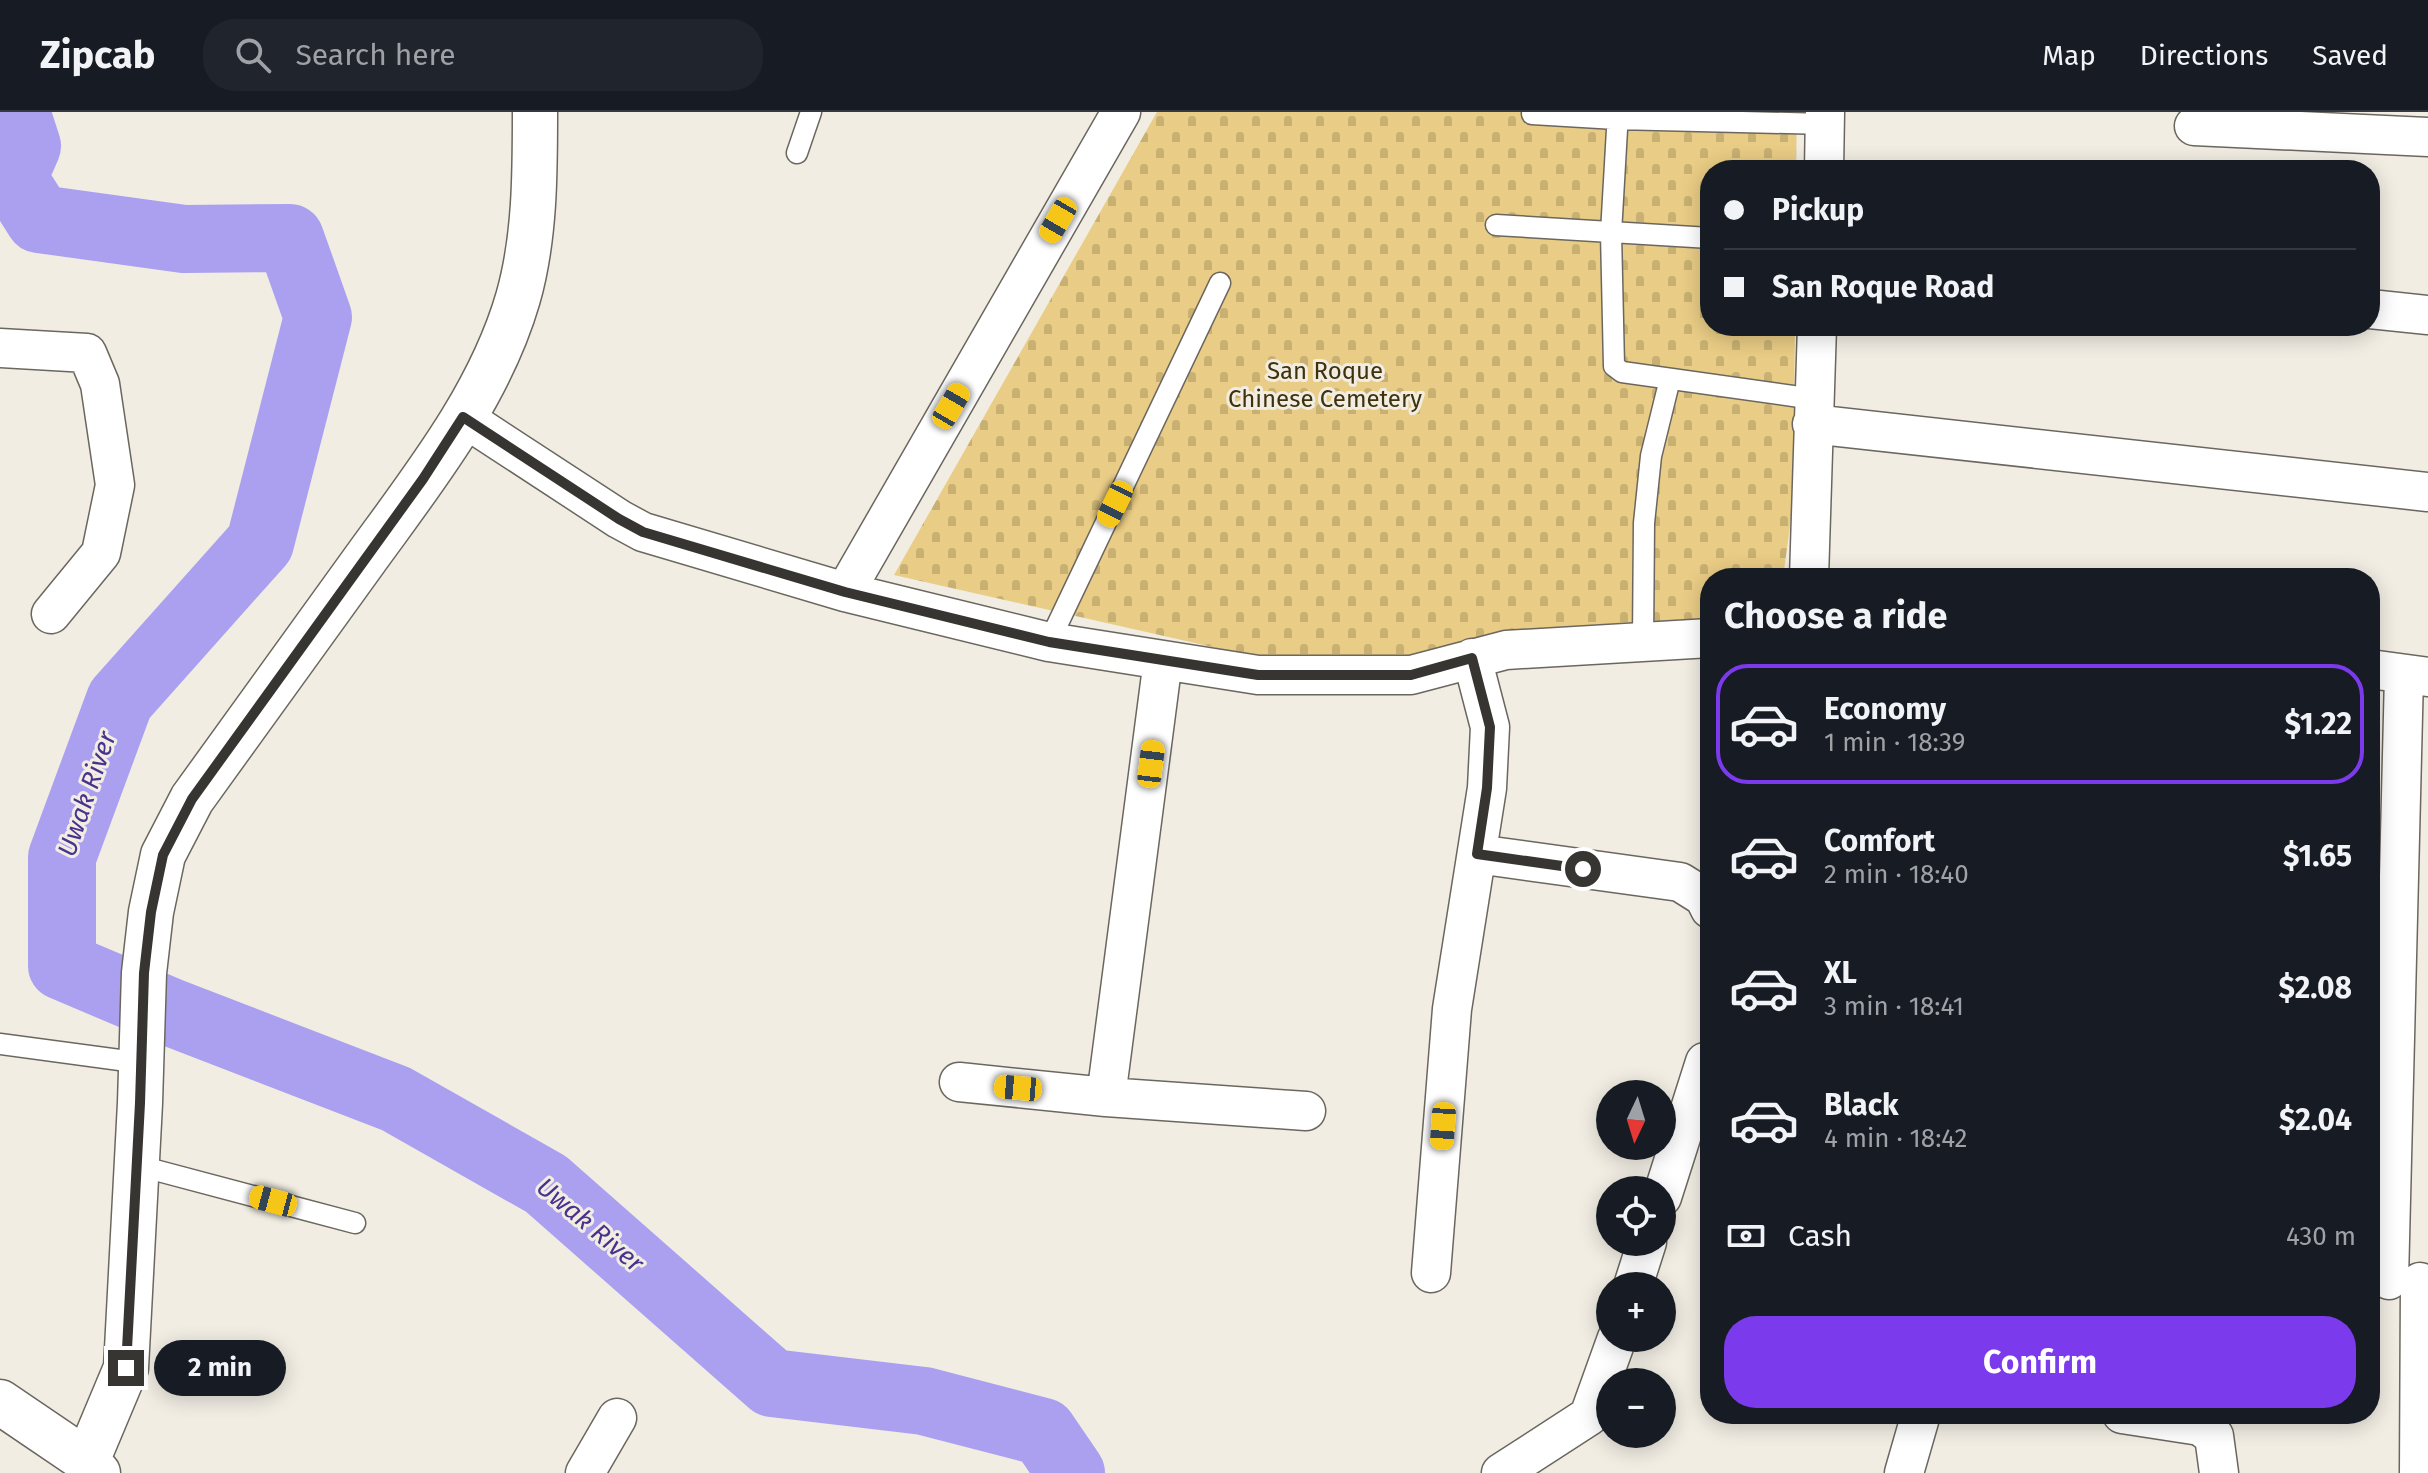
<!DOCTYPE html>
<meta charset="utf-8">
<style>
:root{--surface:#171b24;--page:#20242c;--text:#f1f3f6;--muted:#9ea1a6;--line:#363941;--accent:#7c3aed}
body{margin:0;font-family:"Fira Sans",sans-serif;background:var(--page);color:var(--text);height:100vh;display:flex;flex-direction:column;font-size:30px;white-space:nowrap}
*{box-sizing:border-box;margin:0}
p{font-size:26px;color:var(--muted)}
.icon{flex:none;width:44px;height:44px;fill:none;stroke:currentColor;stroke-width:2;stroke-linecap:round;stroke-linejoin:round}
.map{position:relative;flex:1;overflow:hidden}
.panel{position:absolute;left:1700px;top:456px;width:680px;height:856px;display:flex;flex-direction:column;background:var(--surface);border-radius:32px;box-shadow:0 4px 20px #0003}
.panel>*{flex:none}
.hud{position:absolute;left:1700px;top:48px;width:680px;height:176px;border-radius:32px;box-shadow:0 4px 20px #0003;display:grid;align-content:center;height:176px;padding:0 24px;background:var(--surface)}
.needle{width:52px;rotate:184deg}
.buttons{position:absolute;left:1596px;top:968px;display:grid;gap:16px}
.buttons a{display:grid;place-items:center;width:80px;height:80px;border-radius:50%;background:var(--surface);box-shadow:0 4px 20px #0003;font-size:40px}
.end{position:absolute;width:36px;height:36px;margin:-18px;border:10px solid #373531;background:#fff;box-shadow:0 0 0 4px #fff}
.from{border-radius:50%}
.bubble{position:absolute;height:56px;border-radius:28px;background:var(--surface);box-shadow:0 4px 20px #0003;font-size:26px;font-weight:700;line-height:56px;text-align:center}
.car{position:absolute;width:24px;height:48px;margin:-24px -12px;border-radius:10px;box-shadow:0 0 6px 2px #0007;background:linear-gradient(#f5c518 24%,#345 0 40%,#f5c518 0 76%,#345 0 86%,#f5c518 0)}
.hud b{display:flex;align-items:center;gap:28px;height:76px;font-size:30px}
.hud b+b{border-top:2px solid var(--line)}
.hud i{width:20px;height:20px;background:var(--text)}
ul{padding:0;list-style:none}
li{display:flex;align-items:center;gap:24px;height:120px;margin:0 16px 12px;padding:0 8px;border:4px solid transparent;border-radius:32px}
li div{flex:1}
li b{display:block;font-size:30px}
li em{font-style:normal;font-weight:700}
li.active{border-color:var(--accent)}
li>.icon{width:72px;height:72px;stroke-width:1.5}
h2{padding:0 24px;font-size:36px;line-height:96px}
.pay{display:flex;align-items:center;gap:20px;height:88px;padding:0 24px;font-size:30px}
.pay p{margin-inline-start:auto}
.primary-button{display:flex;gap:16px;margin-top:auto;padding:16px 24px}
.primary-button a{flex:1;height:92px;border-radius:32px;background:var(--accent);color:#fff;font-size:32px;font-weight:700;line-height:92px;text-align:center}
header{display:flex;align-items:center;gap:48px;box-sizing:border-box;height:112px;padding:0 40px;background:var(--surface);border-bottom:2px solid var(--line)}
header strong{font-size:38px}
nav{display:flex;gap:44px;margin-inline-start:auto;font-size:28px}
.search{width:560px;height:72px;background:var(--page);display:flex;align-items:center;gap:20px;box-sizing:border-box;padding:0 28px;border-radius:32px;color:var(--muted);font-size:30px}
.map>svg:first-child{display:block}
.cemetery{fill:url(#cemetery-stones)}
.lines{fill:none;stroke-linecap:round;stroke-linejoin:round}
.river{stroke:#aba0f0;stroke-width:68}
.lane-casing{stroke:#6b675f;stroke-width:23}
.street-casing{stroke:#6b675f;stroke-width:41}
.secondary-casing{stroke:#6b675f;stroke-width:47}
.lane{stroke:#fff;stroke-width:20}
.street{stroke:#fff;stroke-width:38}
.secondary{stroke:#fff;stroke-width:44}
.route{stroke:#373531;stroke-width:10}
.labels{text-anchor:middle;dominant-baseline:central;stroke-width:6;stroke-linejoin:round;paint-order:stroke}
.park-label{font-size:24px;fill:#3f310a;stroke:#f1ede3}
.water-label{font-size:26px;font-style:italic;fill:#49328d;stroke:#f1ede3}
</style>
<header>
<strong>Zipcab</strong>
<div class="search"><svg class="icon" aria-label="search" viewBox="0 0 24 24"><circle cx="10" cy="10" r="6"/><path d="M15 15l6 6"/></svg>Search here</div>
<nav><a>Map</a><a>Directions</a><a>Saved</a></nav>
</header>
<div class="map">
<svg width="2428" height="1361" viewBox="0 0 2428 1361">
<defs>
<pattern id="cemetery-stones" width="16" height="16" patternUnits="userSpaceOnUse" patternTransform="scale(2)"><rect width="16" height="16" fill="#e9cc85"/><path d="M2 7V4a2 2 0 0 1 4 0v3zM10 15v-3a2 2 0 0 1 4 0v3z" fill="#c8b073"/></pattern>
</defs>
<rect width="100%" height="100%" fill="#f1ede3"/>
<path class="cemetery" d="M 1157,0 L 1797,0 L 1796,58 L 1710,58 L 1710,214 L 1795,214 L 1793,392 L 1783,466 L 1710,466 L 1710,509 L 1623,511 L 1497,520 L 1433,543 L 1270,548 L 894,463 Z"/>
<g class="lines">
<path class="river" d="M 16,0 L 27,34 L 13,66 L 39,107 L 184,127 L 290,126 L 318,205 L 260,431 L 120,588 L 62,745 L 62,854 L 173,901 L 396,987 L 546,1072 L 772,1271 L 924,1289 L 1043,1320 L 1071,1361"/>
<g class="lane-casing">
<path id="lane" d="M 1618,0 L 1611,121 L 1614,254 L 1622,260 L 1814,287
M 1532,2 L 1616,7 L 1826,12
M 797,41 L 811,0
M 1496,113 L 1710,126
M 1643,529 L 1644,411 L 1651,344 L 1670,267
M 1049,530 L 1220,171
M 0,932 L 142,951
M 136,1053 L 355,1111"/>
</g>
<g class="street-casing">
<path id="street" d="M 2194,14 L 2428,25
M 1824,58 L 1825,0
M 2370,197 L 2428,203
M 0,236 L 87,241 L 100,272 L 115,373 L 101,441 L 51,502
M 463,305 L 619,407 L 643,420 L 845,480 L 1049,530 L 1258,563 L 1411,563 L 1506,538 L 1710,526
M 1812,312 L 2428,380
M 1809,466 L 1817,214
M 845,480 L 1121,0
M 1163,548 L 1106,985 L 1306,999
M 2370,557 L 2428,565
M 1477,742 L 1680,770 L 1704,785 L 1710,797
M 959,970 L 1106,985
M 1662,1085 L 1705,950
M 1431,1161 L 1452,897 L 1487,676 L 1490,615 L 1472,546
M 2389,1168 L 2404,563
M 1633,1174 L 1647,1130
M 2122,1302 L 2200,1314 L 2214,1324 L 2219,1361
M 585,1361 L 617,1306
M 1501,1361 L 1589,1304 L 1617,1226
M 1904,1361 L 1921,1302
M 2419,1361 L 2420,1170"/>
</g>
<g class="secondary-casing">
<path id="secondary" d="M 0,1290 L 87,1349 L 98,1361
M 87,1349 L 126,1256 L 140,991 L 144,861 L 151,800 L 163,743 L 192,687 C 250,606 308,526 366,446 C 424,366 490,283 518,186 C 535,127 535,61 535,0"/>
</g>
<use href="#lane" class="lane"/>
<use href="#street" class="street"/>
<use href="#secondary" class="secondary"/>
</g>
<g class="lines">
<path class="route" d="M 126,1256 L 140,991 L 144,861 L 151,800 L 163,743 L 192,687 L 423,367 L 463,305 L 619,407 L 643,420 L 845,480 L 1049,530 L 1258,563 L 1411,563 L 1472,546 L 1490,615 L 1487,676 L 1477,742 L 1583,757"/>
</g>
<g class="labels">
<g class="park-label">
<text x="1325" y="259">San Roque<tspan x="1325" dy="28">Chinese Cemetery</tspan></text>
</g>
<g class="water-label">
<text transform="translate(87 682) rotate(-71)">Uwak River</text>
<text transform="translate(590 1113) rotate(40)">Uwak River</text>
</g>
</g>
</svg>
<div class="buttons">
<a><svg class="needle" viewBox="-14 -14 28 28"><path d="M0-13l5 13h-10z" fill="#e53935"/><path d="M0 13l5-13h-10z" fill="#9ea1a6"/></svg></a>
<a><svg class="icon" aria-label="locate" viewBox="0 0 24 24"><circle cx="12" cy="12" r="6"/><path d="M12 2v4M12 18v4M2 12h4M18 12h4"/></svg></a>
<a>+</a>
<a>−</a>
</div>
<i class="end from" style="left:1583px;top:757px"></i>
<i class="end" style="left:126px;top:1256px"></i>
<div class="bubble" style="left:154px;top:1228px;width:132px">2 min</div>
<i class="car" style="left:1058px;top:108px;rotate:210deg"></i>
<i class="car" style="left:951px;top:294px;rotate:30deg"></i>
<i class="car" style="left:1115px;top:392px;rotate:206deg"></i>
<i class="car" style="left:1151px;top:652px;rotate:7deg"></i>
<i class="car" style="left:1018px;top:976px;rotate:275deg"></i>
<i class="car" style="left:1443px;top:1014px;rotate:184deg"></i>
<i class="car" style="left:273px;top:1089px;rotate:285deg"></i>
<div class="hud">
<b><i class="from"></i>Pickup</b>
<b><i></i>San Roque Road</b>
</div>
<section class="panel">
<h2>Choose a ride</h2>
<ul>
<li class="active"><svg class="icon" aria-label="car" viewBox="0 0 24 24"><path d="M5 17H2v-5l4-1 3-4h7l3 4 3 1v5h-3M9 17h6M6 11h13"/><circle cx="7" cy="17" r="2"/><circle cx="17" cy="17" r="2"/></svg><div><b>Economy</b><p>1 min · 18:39</p></div><em>$1.22</em></li>
<li><svg class="icon" aria-label="car" viewBox="0 0 24 24"><path d="M5 17H2v-5l4-1 3-4h7l3 4 3 1v5h-3M9 17h6M6 11h13"/><circle cx="7" cy="17" r="2"/><circle cx="17" cy="17" r="2"/></svg><div><b>Comfort</b><p>2 min · 18:40</p></div><em>$1.65</em></li>
<li><svg class="icon" aria-label="car" viewBox="0 0 24 24"><path d="M5 17H2v-5l4-1 3-4h7l3 4 3 1v5h-3M9 17h6M6 11h13"/><circle cx="7" cy="17" r="2"/><circle cx="17" cy="17" r="2"/></svg><div><b>XL</b><p>3 min · 18:41</p></div><em>$2.08</em></li>
<li><svg class="icon" aria-label="car" viewBox="0 0 24 24"><path d="M5 17H2v-5l4-1 3-4h7l3 4 3 1v5h-3M9 17h6M6 11h13"/><circle cx="7" cy="17" r="2"/><circle cx="17" cy="17" r="2"/></svg><div><b>Black</b><p>4 min · 18:42</p></div><em>$2.04</em></li>
</ul>
<div class="pay"><svg class="icon" aria-label="cash" viewBox="0 0 24 24"><path d="M3 7h18v10H3z"/><circle cx="12" cy="12" r="2"/></svg>Cash<p>430 m</p></div>
<div class="primary-button"><a>Confirm</a></div>
</section>
</div>
